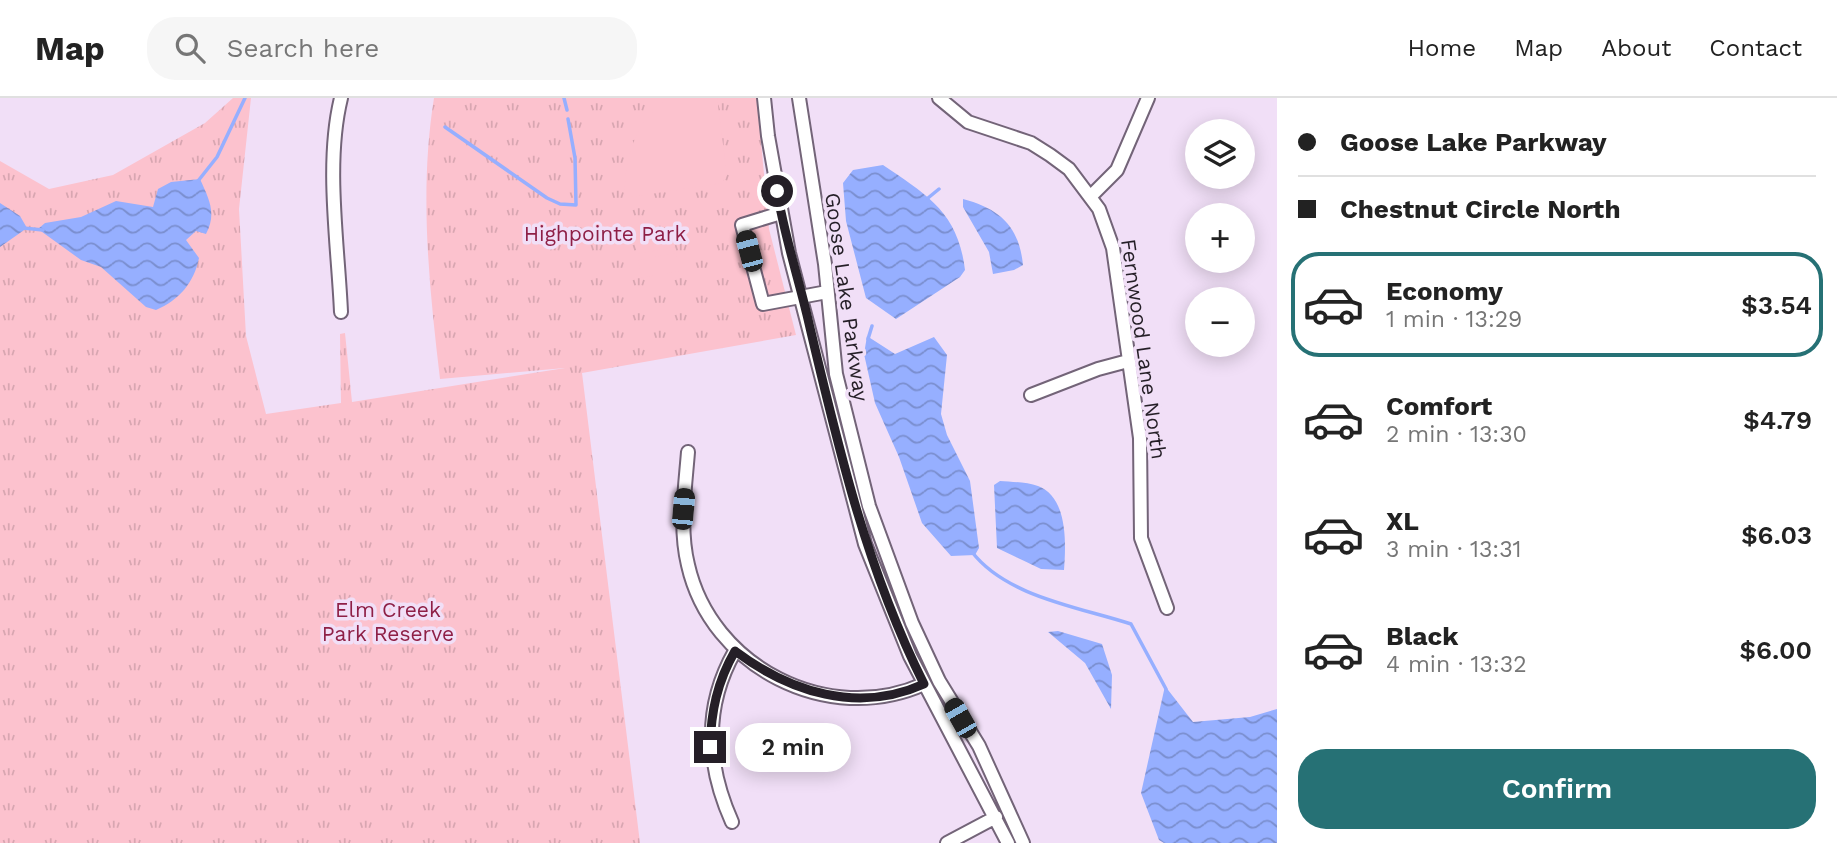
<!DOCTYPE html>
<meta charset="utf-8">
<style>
:root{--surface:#fff;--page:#f6f6f6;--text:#222;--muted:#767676;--line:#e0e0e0;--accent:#267175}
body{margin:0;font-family:"Work Sans",sans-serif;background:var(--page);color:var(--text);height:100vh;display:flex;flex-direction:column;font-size:26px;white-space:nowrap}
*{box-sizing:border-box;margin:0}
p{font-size:23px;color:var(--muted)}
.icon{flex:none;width:38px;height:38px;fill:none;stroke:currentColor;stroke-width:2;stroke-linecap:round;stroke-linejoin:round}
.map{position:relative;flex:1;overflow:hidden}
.panel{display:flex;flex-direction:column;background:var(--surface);width:560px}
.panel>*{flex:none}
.top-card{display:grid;align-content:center;height:154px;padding:0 21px;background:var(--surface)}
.buttons{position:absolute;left:1185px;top:21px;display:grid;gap:14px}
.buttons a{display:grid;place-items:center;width:70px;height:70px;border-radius:50%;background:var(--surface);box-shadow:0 4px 18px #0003;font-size:35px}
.end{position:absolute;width:32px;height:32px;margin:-16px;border:9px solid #251f27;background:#fff;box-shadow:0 0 0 4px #fff}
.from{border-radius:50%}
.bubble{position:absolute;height:49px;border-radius:24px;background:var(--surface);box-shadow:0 4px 18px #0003;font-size:23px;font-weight:600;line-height:49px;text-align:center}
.car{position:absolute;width:21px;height:42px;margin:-21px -10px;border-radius:9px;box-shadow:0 0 5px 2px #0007;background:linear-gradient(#222 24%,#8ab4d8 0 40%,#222 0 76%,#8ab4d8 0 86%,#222 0)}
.top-card b{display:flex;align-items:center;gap:24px;height:66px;font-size:26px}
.top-card b+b{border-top:2px solid var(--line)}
.top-card i{width:18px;height:18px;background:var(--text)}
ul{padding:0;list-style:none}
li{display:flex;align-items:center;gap:21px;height:105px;margin:0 14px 10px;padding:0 7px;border:4px solid transparent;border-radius:28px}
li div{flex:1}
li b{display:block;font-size:26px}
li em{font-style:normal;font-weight:600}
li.active{border-color:var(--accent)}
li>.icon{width:63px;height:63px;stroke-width:1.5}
.primary-button{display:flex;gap:14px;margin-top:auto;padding:14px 21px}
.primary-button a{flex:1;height:80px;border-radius:28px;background:var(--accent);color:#fff;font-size:28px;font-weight:600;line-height:80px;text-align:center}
header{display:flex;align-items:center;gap:42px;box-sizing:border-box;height:98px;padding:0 35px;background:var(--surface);border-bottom:2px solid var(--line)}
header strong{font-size:33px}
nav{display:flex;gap:38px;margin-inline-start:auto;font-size:24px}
.search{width:490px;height:63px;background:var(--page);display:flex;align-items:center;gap:18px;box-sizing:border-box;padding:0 24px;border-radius:28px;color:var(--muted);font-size:26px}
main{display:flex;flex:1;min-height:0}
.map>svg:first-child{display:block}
.park{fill:url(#park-tufts)}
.garden{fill:#fcc2ce}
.water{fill:url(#water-waves)}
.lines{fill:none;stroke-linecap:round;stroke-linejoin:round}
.stream{stroke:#96afff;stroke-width:3.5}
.minor-casing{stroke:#736478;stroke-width:16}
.minor{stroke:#fff;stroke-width:12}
.route{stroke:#251f27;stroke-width:9}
.labels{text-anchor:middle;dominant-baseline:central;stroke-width:7;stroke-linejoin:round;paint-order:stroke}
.park-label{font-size:21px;fill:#8e1f46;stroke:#f1dff7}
.street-label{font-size:21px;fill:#251f27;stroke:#f1dff7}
</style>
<header>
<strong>Map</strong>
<div class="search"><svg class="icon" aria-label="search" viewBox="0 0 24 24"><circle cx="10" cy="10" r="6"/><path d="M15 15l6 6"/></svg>Search here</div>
<nav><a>Home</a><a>Map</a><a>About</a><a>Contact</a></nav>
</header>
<main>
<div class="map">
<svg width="1277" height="745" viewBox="0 0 1277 745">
<defs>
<pattern id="park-tufts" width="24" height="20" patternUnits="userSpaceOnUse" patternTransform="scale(1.75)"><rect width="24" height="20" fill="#fcc2ce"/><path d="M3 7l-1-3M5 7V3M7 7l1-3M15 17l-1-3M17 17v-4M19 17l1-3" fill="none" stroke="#d8a6b1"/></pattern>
<pattern id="water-waves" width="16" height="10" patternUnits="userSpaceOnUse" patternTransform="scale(1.75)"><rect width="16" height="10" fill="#96afff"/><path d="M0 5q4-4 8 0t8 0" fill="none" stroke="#7a8ece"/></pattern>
</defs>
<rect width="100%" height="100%" fill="#f1dff7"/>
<path class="park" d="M 233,0 L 251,0 L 239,111 L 246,238 L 266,316 L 341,305 L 340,236 L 345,235 L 352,304 L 565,270 L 440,281 C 429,187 419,94 434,0 L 757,0 L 769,131 L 796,237 L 582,275 L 640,745 L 0,745 L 0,63 L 49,91 L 113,77 L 205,25 Z"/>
<path class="garden" d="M 668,0 L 717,0 L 727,77 L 722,85 L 625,100 C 624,59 635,25 668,0 Z
M 671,131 L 675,149 L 637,156 L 634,138 Z
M 676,155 L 679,173 L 642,180 L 638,162 Z"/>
<path class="water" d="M 883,67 C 927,97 958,114 965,172 L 960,179 L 896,221 L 866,200 L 846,123 L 843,85 L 853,72 Z
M 200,81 C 209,101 217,115 206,136 L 196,133 L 186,142 L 199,160 C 194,185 179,202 156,212 L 146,209 L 101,169 L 81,162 L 38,131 L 45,125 L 81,119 L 116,103 L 153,109 L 158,91 L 171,84 Z
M 963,101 C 1000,111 1019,128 1023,167 L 1014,172 L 993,176 L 989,154 L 963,109 Z
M 0,105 L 20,118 L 27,130 L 0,149 Z
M 867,238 L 895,256 L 934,239 L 947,257 L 941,316 L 947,337 L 970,383 L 979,450 L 975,457 L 951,458 L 922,425 L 899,359 L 875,305 L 864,256 Z
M 1000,383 C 1011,384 1027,384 1038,388 C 1068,399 1066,446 1064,472 L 1041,471 L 997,450 L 994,387 Z
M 1058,533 L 1102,546 L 1112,577 L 1111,611 L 1085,565 L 1048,534 Z
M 1165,588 L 1193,624 L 1250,619 L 1277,611 L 1277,745 L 1164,745 L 1159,742 L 1141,695 Z"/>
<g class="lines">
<path class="stream" d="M 564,0 L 567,12
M 445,29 L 547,100 L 560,106 L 576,107 L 575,60 L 568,21
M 198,83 L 217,59 L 245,0
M 928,100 L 939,91
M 23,130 L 43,132
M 868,241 L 872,228
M 972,454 C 1007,499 1079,509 1131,526 L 1166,591"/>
<g class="minor-casing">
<path id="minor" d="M 764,0 L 768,38 L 789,155 L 865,446 L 910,558 L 1008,745
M 799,0 L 825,166 L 836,276 L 869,408 L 912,525 L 939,583 L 979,648 L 1023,745
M 939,0 L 968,24 L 1031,45 L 1050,57 L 1069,71 L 1099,111 L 1113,150 L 1140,340 L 1141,440 L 1167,510
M 1091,98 L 1117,72 L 1148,0
M 781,115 L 742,127 L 763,206 L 827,194
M 341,214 C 338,146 325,65 341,0
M 1031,297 L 1098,271 L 1128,263
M 688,354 C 685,392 679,430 688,467 C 711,569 828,629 924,586
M 732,724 C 706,666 703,609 735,553
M 947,745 L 996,719"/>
</g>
<use href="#minor" class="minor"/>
</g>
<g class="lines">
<path class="route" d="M 710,649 C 711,614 717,584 735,553 C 790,594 858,616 924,586 C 865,468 837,344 807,217 C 797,175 784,136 777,93"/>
</g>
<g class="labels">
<g class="park-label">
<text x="605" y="135">Highpointe Park</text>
<text x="388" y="511">Elm Creek<tspan x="388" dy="24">Park Reserve</tspan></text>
</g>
<g class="street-label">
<text transform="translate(847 199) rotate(82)">Goose Lake Parkway</text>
<text transform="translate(1144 251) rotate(82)">Fernwood Lane North</text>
</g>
</g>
</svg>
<div class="buttons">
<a><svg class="icon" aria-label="layers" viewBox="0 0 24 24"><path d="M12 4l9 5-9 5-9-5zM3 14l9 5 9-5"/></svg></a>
<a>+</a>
<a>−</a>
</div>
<i class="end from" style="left:777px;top:93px"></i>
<i class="end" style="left:710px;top:649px"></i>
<div class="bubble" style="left:735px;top:625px;width:116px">2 min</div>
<i class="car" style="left:749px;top:153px;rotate:345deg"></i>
<i class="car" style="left:683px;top:411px;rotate:5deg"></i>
<i class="car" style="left:960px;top:620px;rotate:330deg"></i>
</div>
<section class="panel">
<div class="top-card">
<b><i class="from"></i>Goose Lake Parkway</b>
<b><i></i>Chestnut Circle North</b>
</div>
<ul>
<li class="active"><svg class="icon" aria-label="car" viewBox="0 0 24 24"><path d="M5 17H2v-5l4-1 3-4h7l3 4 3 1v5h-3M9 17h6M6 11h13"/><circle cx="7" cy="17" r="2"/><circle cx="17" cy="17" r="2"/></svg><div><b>Economy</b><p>1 min · 13:29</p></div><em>$3.54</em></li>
<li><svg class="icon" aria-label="car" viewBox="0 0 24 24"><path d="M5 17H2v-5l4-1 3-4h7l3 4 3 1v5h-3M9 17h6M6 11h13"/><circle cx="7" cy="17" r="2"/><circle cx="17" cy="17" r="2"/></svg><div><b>Comfort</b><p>2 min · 13:30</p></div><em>$4.79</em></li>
<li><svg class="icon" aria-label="car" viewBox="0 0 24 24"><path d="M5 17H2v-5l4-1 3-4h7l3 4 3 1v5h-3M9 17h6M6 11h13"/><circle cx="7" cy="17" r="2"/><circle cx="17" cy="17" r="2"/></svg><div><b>XL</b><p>3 min · 13:31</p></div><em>$6.03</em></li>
<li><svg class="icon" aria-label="car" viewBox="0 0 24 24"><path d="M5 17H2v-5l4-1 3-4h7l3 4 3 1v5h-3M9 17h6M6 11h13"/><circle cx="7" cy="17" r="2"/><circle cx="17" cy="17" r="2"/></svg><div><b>Black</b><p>4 min · 13:32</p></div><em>$6.00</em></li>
</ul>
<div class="primary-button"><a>Confirm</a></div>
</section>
</main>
